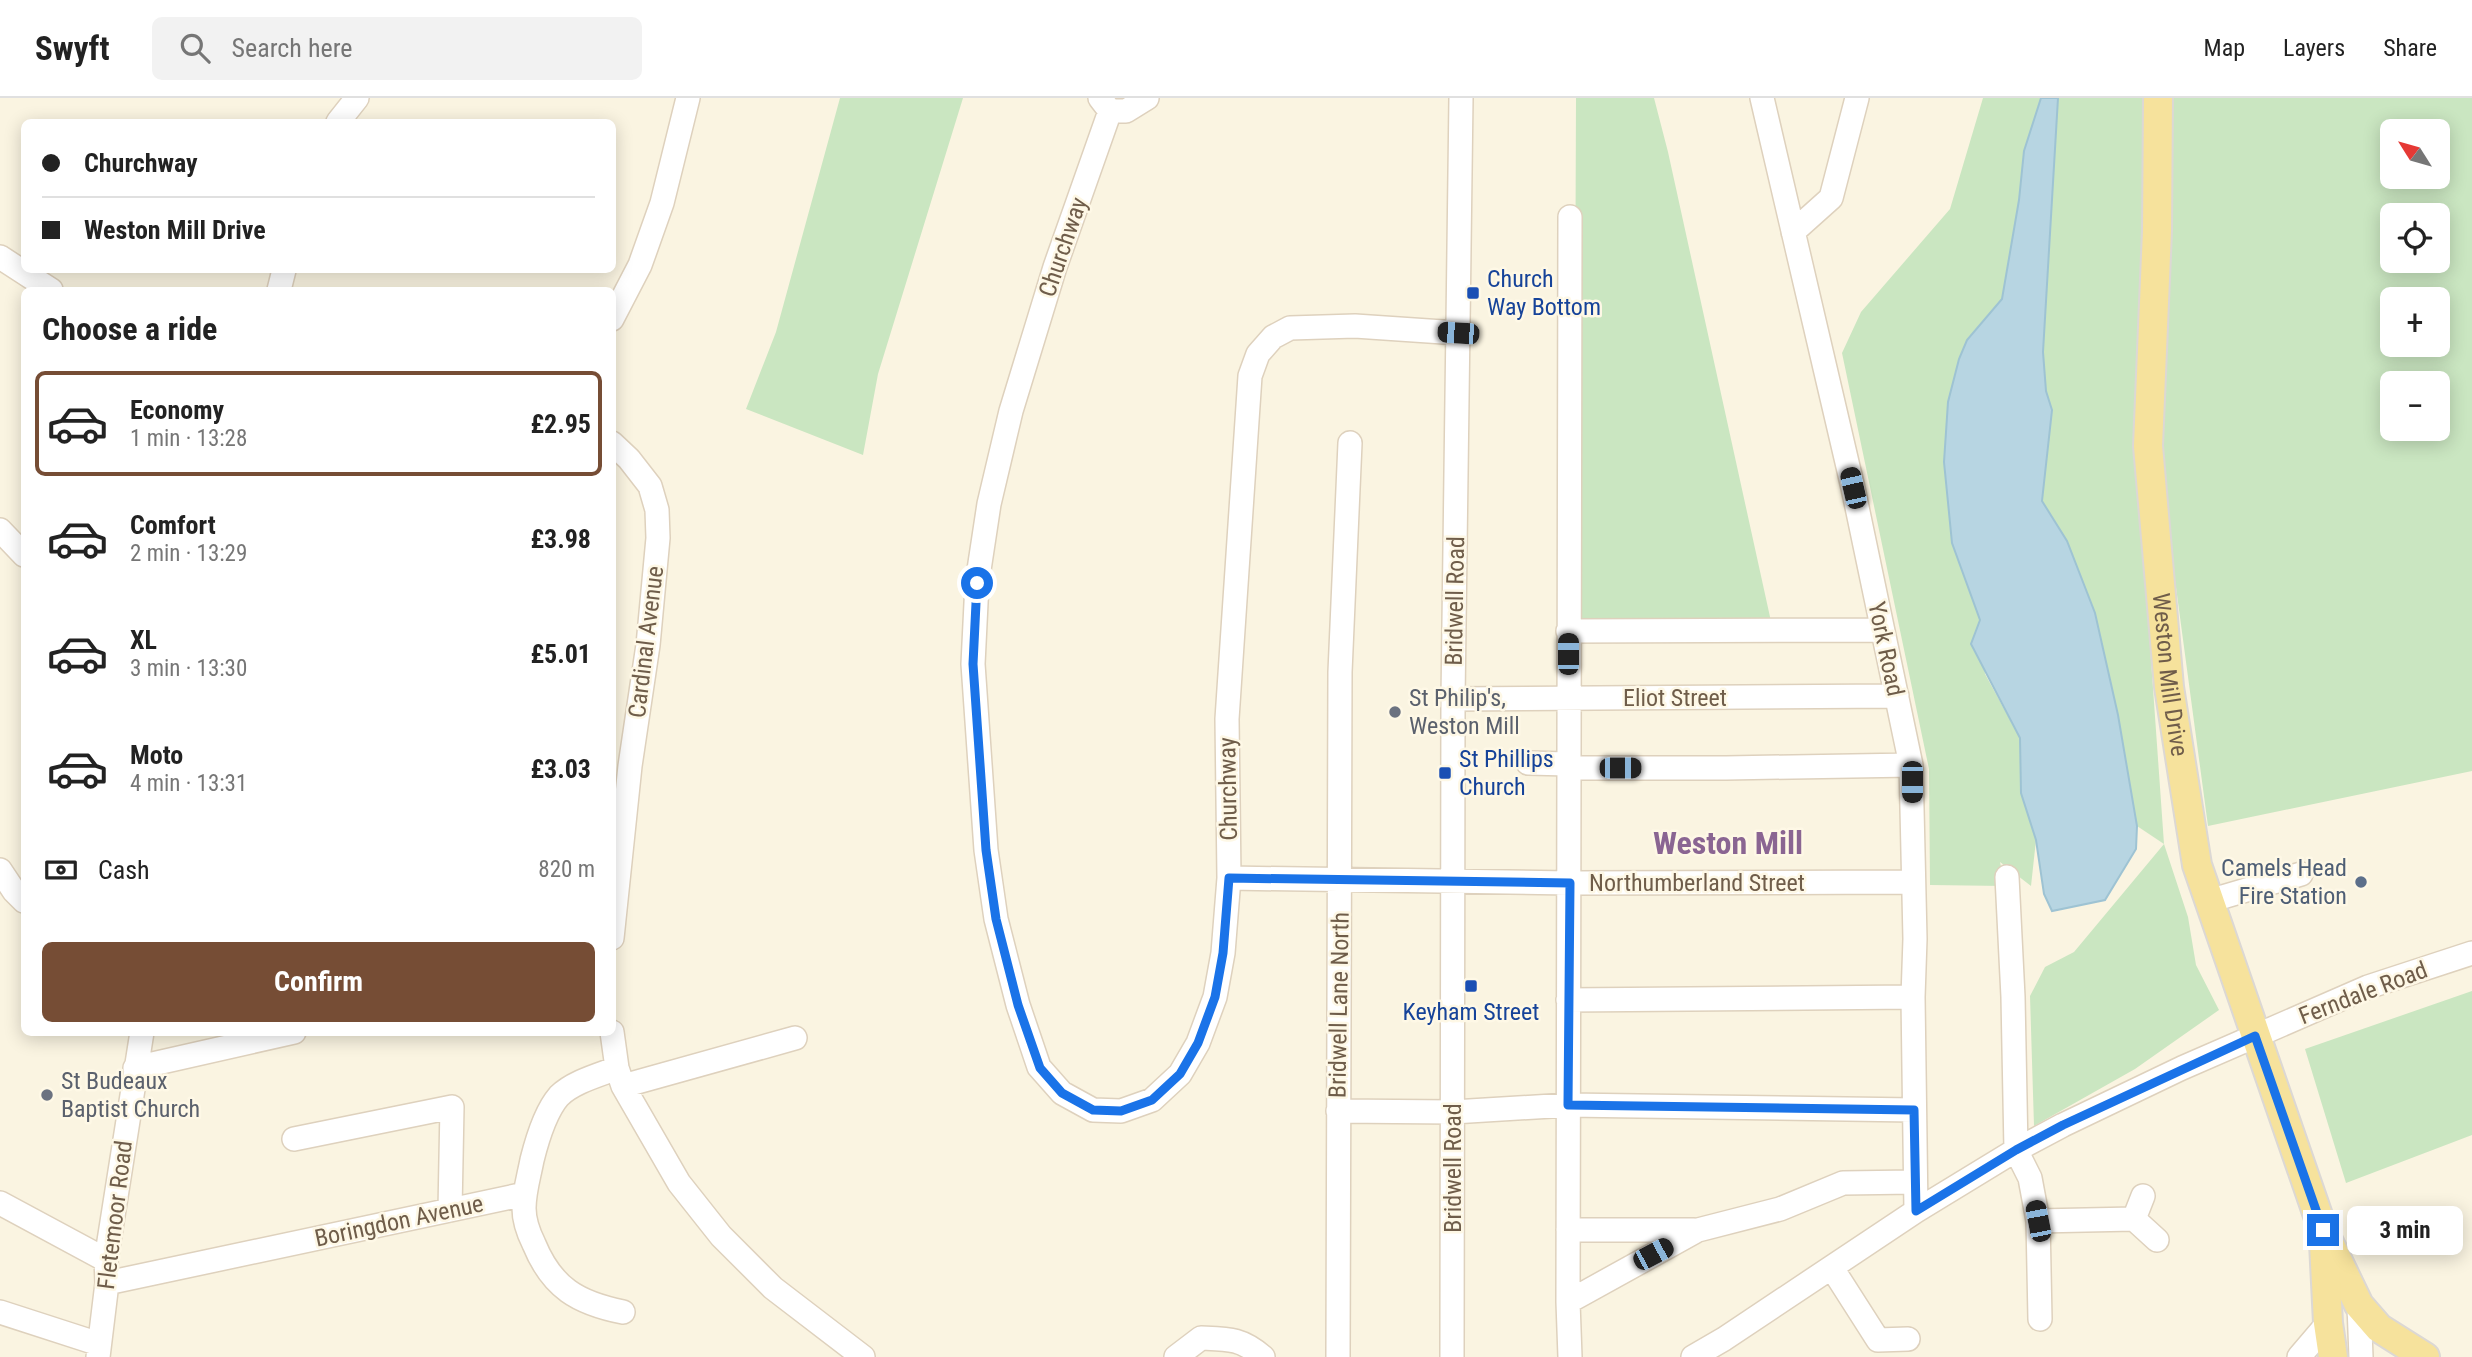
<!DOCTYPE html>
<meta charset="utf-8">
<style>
:root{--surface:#fff;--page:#f2f2f2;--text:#222;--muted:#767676;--line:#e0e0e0;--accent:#764d35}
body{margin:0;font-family:"Roboto Condensed",sans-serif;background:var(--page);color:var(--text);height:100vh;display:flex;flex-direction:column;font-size:26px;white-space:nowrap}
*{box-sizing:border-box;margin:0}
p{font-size:23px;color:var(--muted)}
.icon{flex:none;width:38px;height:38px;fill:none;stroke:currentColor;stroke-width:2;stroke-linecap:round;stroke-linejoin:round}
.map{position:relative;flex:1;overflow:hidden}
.sheet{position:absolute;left:21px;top:189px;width:595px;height:749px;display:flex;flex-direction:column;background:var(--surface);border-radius:10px;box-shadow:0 4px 18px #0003}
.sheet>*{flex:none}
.top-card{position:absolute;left:21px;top:21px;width:595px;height:154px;border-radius:10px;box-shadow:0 4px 18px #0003;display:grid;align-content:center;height:154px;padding:0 21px;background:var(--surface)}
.needle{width:46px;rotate:307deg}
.fabs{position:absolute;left:2380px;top:21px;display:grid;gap:14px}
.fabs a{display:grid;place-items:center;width:70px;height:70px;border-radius:10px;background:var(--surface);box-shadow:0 4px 18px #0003;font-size:35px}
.end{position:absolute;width:32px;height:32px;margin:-16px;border:9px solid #1a73e8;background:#fff;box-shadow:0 0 0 4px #fff}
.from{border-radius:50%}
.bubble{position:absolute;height:49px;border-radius:10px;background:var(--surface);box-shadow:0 4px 18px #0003;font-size:23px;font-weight:700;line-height:49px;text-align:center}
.car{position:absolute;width:21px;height:42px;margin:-21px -10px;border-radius:9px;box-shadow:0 0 5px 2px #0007;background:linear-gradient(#222 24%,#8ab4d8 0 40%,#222 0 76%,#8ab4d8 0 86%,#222 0)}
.top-card b{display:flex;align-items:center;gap:24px;height:66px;font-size:26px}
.top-card b+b{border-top:2px solid var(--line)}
.top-card i{width:18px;height:18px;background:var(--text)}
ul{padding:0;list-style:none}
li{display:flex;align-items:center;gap:21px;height:105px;margin:0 14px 10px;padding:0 7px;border:4px solid transparent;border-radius:10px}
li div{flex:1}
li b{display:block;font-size:26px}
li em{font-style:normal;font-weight:700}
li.current{border-color:var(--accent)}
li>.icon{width:63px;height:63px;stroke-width:1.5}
h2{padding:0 21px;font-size:32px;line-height:84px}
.pay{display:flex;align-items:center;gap:18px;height:77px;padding:0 21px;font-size:26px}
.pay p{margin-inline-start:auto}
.primary-button{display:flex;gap:14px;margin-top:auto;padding:14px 21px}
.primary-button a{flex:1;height:80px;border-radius:10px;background:var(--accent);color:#fff;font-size:28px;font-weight:700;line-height:80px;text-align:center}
header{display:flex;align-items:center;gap:42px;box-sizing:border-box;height:98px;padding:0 35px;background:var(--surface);border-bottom:2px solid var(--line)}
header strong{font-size:33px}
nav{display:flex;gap:38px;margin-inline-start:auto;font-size:24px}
.search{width:490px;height:63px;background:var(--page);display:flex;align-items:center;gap:18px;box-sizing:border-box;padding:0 24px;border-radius:10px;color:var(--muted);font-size:26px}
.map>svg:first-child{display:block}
.green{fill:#cae6c1;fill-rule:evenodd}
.water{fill:#b7d5e2;stroke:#9ec3d3;stroke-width:2}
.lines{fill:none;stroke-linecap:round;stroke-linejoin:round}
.minor-casing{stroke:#ded1bd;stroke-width:26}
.major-casing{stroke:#dcd8d4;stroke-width:32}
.minor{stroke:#fff;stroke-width:23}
.major{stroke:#f6e29c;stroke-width:28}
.route{stroke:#1a73e8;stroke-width:9}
.transit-dot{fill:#1a4fb4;stroke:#fef8e6;stroke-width:2.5}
.worship-dot{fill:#6b7280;stroke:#fef8e6;stroke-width:2.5}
.service-dot{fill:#5c6f8a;stroke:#fef8e6;stroke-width:2.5}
.labels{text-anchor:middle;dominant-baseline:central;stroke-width:5;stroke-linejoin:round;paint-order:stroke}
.street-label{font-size:24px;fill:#6f5d4a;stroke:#fef8e6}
.transit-label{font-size:24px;fill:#164399;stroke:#fef8e6;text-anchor:start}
.worship-label{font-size:24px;fill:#5b616d;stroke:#fef8e6;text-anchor:start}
.service-label{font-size:24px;fill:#4e5e75;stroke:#fef8e6;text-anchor:end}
.district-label{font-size:32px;font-weight:bold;fill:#8a6592;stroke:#fef8e6}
</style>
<header>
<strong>Swyft</strong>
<div class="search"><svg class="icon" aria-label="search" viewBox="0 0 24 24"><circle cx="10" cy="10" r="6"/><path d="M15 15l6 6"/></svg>Search here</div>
<nav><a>Map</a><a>Layers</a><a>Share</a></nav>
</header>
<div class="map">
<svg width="2472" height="1259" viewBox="0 0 2472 1259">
<rect width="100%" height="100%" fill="#faf4e1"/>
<path class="green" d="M 840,0 L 963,0 L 878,276 L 863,357 L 746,311 L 776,234 Z
M 1576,0 L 1654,0 L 1668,54 L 1772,528 L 1574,528 Z
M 1983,0 L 2041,0 L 2024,53 L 2019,102 L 2002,201 L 1967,242 L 1952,445 L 1980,522 L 1985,576 L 2020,640 L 2021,695 L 2036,742 L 2031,788 L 2000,764 L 2005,788 L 1930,787 L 1929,671 L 1842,255 L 1861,214 L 1950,111 Z
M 2058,0 L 2145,0 L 2136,349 L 2164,746 L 2188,819 L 2196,867 L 2219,912 L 2135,971 L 2034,1028 L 2030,898 L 2045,869 L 2074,854 L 2164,746 L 2137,728 L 2118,617 L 2095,515 L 2067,443 L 2042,403 L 2052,312 L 2046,293 L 2043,254 Z
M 2168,0 L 2472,0 L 2472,673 L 2208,728 L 2156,340 ZM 2392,33 L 2438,33 L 2438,79 L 2392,79 ZM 2392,117 L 2438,117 L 2438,163 L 2392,163 ZM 2392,201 L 2438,201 L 2438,247 L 2392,247 ZM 2392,285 L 2438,285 L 2438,331 L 2392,331 Z
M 2472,893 L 2472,1037 L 2346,1085 L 2305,951 Z"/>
<path class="water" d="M 2041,0 L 2058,0 L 2043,254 L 2046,293 L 2052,312 L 2042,403 L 2067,443 L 2095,515 L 2118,617 L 2137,728 L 2136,751 L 2105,802 L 2052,813 L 2044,796 L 2036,742 L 2021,695 L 2020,640 L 1971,546 L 1980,522 L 1952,445 L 1944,364 L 1948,304 L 1959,261 L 1967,242 L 2002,201 L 2019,102 L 2024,53 Z"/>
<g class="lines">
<g class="minor-casing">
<path id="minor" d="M 1100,0 L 1110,13 L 1126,13 L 1147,0
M 1762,0 L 1853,390 L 1911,667 L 1915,841 L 1913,899 L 1916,1113
M 1110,13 L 1055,169 L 1011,313 L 989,406 L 977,485 L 973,566 L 986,752 L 996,821 L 1018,907 L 1039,969 L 1062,995 L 1093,1012 L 1121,1013 L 1152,1002 L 1180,976 L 1198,945 L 1215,899 L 1223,855 L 1229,780 L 1227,621 L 1250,278 L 1258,256 L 1273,239 L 1290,230 L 1355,228 L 1458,235
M 338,24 L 357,0
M 1570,119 L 1568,1204 L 1570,1259
M 1793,134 L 1831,100 L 1857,0
M 0,159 L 51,192
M 279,192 L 284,172
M 612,221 L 640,167 L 662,105 L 688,0
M 612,345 L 629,361 L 650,388 L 657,412 L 658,440 L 648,547 L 630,668 L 612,840
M 0,432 L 24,457
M 1568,533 L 1881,532
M 1453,601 L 1897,598
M 1528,665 L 1568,666
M 1568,670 L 1726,670 L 1911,667
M 0,772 L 14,793 L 24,803
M 2007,779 L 2013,899 L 2016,1052 L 2030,1080 L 2038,1123 L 2040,1221
M 1229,780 L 1570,785 L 1913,784
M 2209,803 L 2301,776
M 1568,902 L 1913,899
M 612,934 L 617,970 L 623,988 L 679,1085 L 721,1138 L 773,1190 L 863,1259
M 135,970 L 294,934
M 617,970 C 599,977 573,984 559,998 C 545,1014 537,1042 532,1062 C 529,1078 524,1094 524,1110 C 524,1122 529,1136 534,1146 C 552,1190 578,1205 623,1214
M 623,988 L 795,940
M 1338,1013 L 1453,1014 L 1568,1007 L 1914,1012
M 294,1041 L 452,1009 L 450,1112
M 0,1105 L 106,1162
M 2134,1121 L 2157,1142
M 2038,1123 L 2134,1121 L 2143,1098
M 1568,1132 L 1694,1132
M 1832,1170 L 1878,1242 L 1908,1241
M 107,1185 L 525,1096
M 1568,1204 L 1698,1132 L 1780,1111 L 1843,1085 L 1914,1084
M 2359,1207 L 2361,1259
M 0,1214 L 99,1246
M 98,1259 L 107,1185 L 106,1162 L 142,934
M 1176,1259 L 1201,1240 C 1228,1241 1241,1240 1263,1259
M 1338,1259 L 1340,574 L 1350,345
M 1452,1259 L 1453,601 L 1461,0
M 1693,1259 L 1724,1241 L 1916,1113 L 2016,1052 L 2063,1027 L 2182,970 L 2368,889 L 2472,855
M 2299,1259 L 2328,1225"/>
</g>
<g class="major-casing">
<g id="major">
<path id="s1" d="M 2158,0 L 2157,133 L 2148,348 L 2169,589 L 2197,767 L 2323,1132 L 2359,1207 L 2379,1230 L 2425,1259"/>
<path d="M 2324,1145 L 2328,1225 L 2333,1259"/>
</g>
</g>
<use href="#minor" class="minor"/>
<use href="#major" class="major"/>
</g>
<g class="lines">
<path class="route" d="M 977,485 L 973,566 L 986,752 L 996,821 L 1018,907 L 1040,970 L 1062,995 L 1093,1012 L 1121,1013 L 1152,1002 L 1180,976 L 1198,945 L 1215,899 L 1223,855 L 1229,780 L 1570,785 L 1568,1007 L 1914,1012 L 1916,1113 L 2016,1052 L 2063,1027 L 2255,938 L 2323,1132"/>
</g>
<g class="transit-dot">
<rect x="1466" y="188" width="14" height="14" rx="3.5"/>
<rect x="1438" y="668" width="14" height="14" rx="3.5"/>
<rect x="1464" y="881" width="14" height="14" rx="3.5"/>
</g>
<g class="worship-dot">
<circle cx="1395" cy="614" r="7"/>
<circle cx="47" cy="997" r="7"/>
</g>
<circle class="service-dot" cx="2361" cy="784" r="7"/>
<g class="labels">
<g class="street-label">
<text transform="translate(1063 149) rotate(-71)">Churchway</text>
<text transform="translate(1455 503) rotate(-89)">Bridwell Road</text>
<text transform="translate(646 544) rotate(-83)">Cardinal Avenue</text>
<text transform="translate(1886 551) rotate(78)">York Road</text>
<text stroke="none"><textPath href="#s1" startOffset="578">Weston Mill Drive</textPath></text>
<text x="1675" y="600">Eliot Street</text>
<text transform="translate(1228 691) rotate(-91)">Churchway</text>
<text x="1697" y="785">Northumberland Street</text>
<text transform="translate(2363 895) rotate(-21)">Ferndale Road</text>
<text transform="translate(1339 907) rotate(-89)">Bridwell Lane North</text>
<text transform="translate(1453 1070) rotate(-90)">Bridwell Road</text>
<text transform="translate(115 1117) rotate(-83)">Fletemoor Road</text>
<text transform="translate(399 1123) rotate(-12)">Boringdon Avenue</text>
</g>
<g class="transit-label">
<text x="1487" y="181">Church<tspan x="1487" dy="28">Way Bottom</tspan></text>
<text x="1459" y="661">St Phillips<tspan x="1459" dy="28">Church</tspan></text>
<text x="1471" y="914" text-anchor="middle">Keyham Street</text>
</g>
<g class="worship-label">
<text x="1409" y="600">St Philip's,<tspan x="1409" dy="28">Weston Mill</tspan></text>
<text x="61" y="983">St Budeaux<tspan x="61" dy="28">Baptist Church</tspan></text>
</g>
<g class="service-label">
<text x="2347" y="770">Camels Head<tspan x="2347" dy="28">Fire Station</tspan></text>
</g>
<g class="district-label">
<text x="1728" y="745">Weston Mill</text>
</g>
</g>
</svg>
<div class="fabs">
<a><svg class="needle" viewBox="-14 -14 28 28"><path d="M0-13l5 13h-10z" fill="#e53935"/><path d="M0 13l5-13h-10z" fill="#767676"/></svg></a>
<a><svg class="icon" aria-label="locate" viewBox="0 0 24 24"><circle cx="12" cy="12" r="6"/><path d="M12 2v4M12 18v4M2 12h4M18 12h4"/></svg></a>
<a>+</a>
<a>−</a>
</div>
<i class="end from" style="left:977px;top:485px"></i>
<i class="end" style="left:2323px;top:1132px"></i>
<div class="bubble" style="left:2347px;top:1108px;width:116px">3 min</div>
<i class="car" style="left:1458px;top:235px;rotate:274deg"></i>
<i class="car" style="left:1853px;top:390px;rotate:347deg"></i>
<i class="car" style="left:1568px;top:556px;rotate:0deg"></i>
<i class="car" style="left:1620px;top:670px;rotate:90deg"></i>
<i class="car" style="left:1912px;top:684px;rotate:180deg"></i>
<i class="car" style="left:2038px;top:1123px;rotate:349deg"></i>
<i class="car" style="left:1653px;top:1156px;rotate:62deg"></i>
<div class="top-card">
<b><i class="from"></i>Churchway</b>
<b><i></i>Weston Mill Drive</b>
</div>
<section class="sheet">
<h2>Choose a ride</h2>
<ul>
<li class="current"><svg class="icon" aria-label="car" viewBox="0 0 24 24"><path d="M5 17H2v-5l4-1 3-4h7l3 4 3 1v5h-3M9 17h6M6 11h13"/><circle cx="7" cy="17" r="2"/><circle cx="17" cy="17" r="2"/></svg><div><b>Economy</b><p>1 min · 13:28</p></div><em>£2.95</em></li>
<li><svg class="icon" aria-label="car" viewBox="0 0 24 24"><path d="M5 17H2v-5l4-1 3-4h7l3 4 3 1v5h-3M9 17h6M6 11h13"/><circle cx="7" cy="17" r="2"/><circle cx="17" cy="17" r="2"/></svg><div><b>Comfort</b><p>2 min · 13:29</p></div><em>£3.98</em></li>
<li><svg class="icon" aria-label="car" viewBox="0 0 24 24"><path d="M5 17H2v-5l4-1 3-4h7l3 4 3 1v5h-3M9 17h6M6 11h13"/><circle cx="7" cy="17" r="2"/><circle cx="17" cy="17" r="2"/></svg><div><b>XL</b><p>3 min · 13:30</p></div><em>£5.01</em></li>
<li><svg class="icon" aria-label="car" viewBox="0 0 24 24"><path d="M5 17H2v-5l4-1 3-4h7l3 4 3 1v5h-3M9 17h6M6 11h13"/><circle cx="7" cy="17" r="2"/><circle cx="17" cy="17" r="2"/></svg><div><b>Moto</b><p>4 min · 13:31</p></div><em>£3.03</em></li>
</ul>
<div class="pay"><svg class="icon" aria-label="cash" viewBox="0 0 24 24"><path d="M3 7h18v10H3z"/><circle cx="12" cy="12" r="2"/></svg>Cash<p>820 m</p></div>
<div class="primary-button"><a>Confirm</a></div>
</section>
</div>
